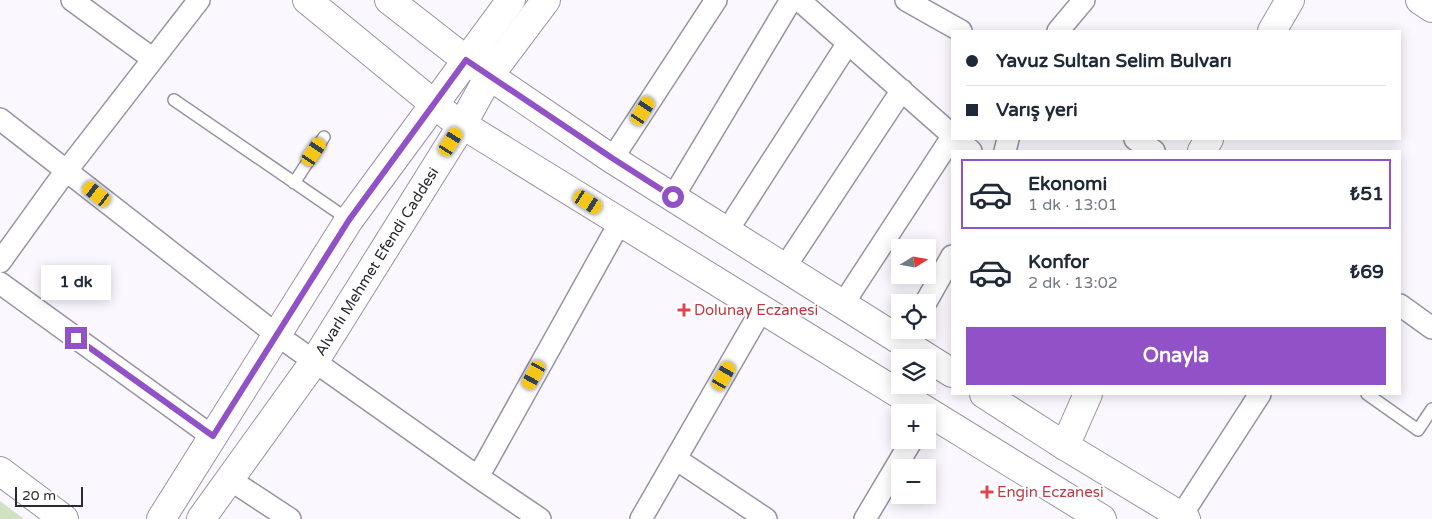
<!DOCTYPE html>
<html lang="tr">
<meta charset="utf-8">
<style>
:root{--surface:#fff;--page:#f6f6f7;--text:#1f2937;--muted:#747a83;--line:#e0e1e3;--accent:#9152c7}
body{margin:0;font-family:"Varela Round",sans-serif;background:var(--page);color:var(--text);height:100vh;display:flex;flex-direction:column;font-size:19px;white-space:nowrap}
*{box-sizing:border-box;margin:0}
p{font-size:16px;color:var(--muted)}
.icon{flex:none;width:28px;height:28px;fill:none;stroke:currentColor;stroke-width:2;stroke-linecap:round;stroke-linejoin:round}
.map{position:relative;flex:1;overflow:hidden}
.sheet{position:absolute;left:951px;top:150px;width:450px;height:245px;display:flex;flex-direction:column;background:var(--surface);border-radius:0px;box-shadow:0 2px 12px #0003}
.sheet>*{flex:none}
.top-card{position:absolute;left:951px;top:30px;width:450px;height:110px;border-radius:0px;box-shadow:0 2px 12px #0003;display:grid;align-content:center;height:110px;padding:0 15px;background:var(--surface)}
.needle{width:32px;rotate:79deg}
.buttons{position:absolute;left:891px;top:239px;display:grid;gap:10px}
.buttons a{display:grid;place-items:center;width:45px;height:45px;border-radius:0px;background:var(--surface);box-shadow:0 2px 12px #0003;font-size:25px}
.scale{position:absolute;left:15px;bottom:12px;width:68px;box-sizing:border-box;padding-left:5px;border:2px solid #2c2a31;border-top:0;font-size:14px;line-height:18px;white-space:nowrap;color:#2c2a31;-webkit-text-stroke:4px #fff;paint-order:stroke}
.end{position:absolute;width:22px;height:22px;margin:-11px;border:6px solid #9152c7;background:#fff;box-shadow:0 0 0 2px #fff}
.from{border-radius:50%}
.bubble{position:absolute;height:35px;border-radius:0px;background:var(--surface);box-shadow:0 2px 12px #0003;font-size:16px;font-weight:700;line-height:35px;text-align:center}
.car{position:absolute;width:15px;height:30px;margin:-15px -8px;border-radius:6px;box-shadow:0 0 4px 1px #0007;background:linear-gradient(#f5c518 24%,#345 0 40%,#f5c518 0 76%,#345 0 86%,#f5c518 0)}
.top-card b{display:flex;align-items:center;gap:18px;height:48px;font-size:19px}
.top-card b+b{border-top:1px solid var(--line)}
.top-card i{width:12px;height:12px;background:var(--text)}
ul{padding:9px 0 0;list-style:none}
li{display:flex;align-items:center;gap:15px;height:70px;margin:0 10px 8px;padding:0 5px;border:2px solid transparent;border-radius:0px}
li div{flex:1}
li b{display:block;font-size:19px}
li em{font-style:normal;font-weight:700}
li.active{border-color:var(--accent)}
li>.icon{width:45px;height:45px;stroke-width:1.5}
.cta{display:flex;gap:10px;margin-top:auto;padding:10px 15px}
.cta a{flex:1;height:58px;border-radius:0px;background:var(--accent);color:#fff;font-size:20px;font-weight:700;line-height:58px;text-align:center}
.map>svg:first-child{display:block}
.green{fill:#d0e2c0}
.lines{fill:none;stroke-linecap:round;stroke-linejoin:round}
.service-casing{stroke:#9892a3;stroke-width:14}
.minor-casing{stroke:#9892a3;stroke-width:24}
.tertiary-casing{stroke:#9892a3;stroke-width:30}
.secondary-casing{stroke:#9892a3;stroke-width:30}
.service{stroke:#fff;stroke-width:11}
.minor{stroke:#fff;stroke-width:21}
.tertiary{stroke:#fff;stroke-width:28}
.secondary{stroke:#fff;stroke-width:28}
.route{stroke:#9152c7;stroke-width:6}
.health-dot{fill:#e0444e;stroke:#fff;stroke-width:2}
.labels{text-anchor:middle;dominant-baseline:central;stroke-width:4;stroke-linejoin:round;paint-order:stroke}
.street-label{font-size:15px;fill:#2c2a31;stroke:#fff}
.health-label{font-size:15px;fill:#be3a42;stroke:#fff;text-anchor:start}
</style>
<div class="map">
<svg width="1432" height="519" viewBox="0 0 1432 519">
<rect width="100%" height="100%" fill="#faf7ff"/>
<path class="green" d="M 0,501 L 24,519 L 0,519 Z"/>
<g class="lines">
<g class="service-casing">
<path id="service" d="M 174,100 L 349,220
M 294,183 L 324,137
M 1367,394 L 1418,430 L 1432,409"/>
</g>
<g class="minor-casing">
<path id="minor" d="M 72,0 L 153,59
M 799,0 L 952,135
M 906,0 L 961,31
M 1058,31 L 1084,0
M 0,119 L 277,335 L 478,477 L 540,519
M 957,139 L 971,151
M 1135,139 L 1154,151
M 1005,151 L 1008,139
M 612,159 L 716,0
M 673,197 L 791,0
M 727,231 L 848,43
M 0,262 L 57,183 L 199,0
M 785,267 L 902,90
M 0,283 L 213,437
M 926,302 L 952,256
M 843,304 L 952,137
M 1400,305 L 1432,328
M 676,459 L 766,519
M 478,477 L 620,222
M 229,479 L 290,519
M 1181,516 L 1260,394
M 641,519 L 762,309
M 865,519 L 912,440"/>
</g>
<g class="tertiary-casing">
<g id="tertiary">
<path d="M 1420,0 L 1432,8"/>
<path d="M 1272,31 L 1290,0"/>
<path d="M 1202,151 L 1209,139"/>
<path d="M 1065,446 L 1088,394"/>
<path d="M 0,471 L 64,519"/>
<path d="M 161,519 L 349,220 L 511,0"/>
<path id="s1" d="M 201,519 L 314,362 L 462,125 L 489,76 L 546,0"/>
</g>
</g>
<g class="secondary-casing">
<path id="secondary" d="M 307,0 L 450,117 L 1102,519
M 389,0 L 466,60 L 612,159 L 952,373
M 984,394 L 1065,446 L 1186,519"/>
</g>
<use href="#service" class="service"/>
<use href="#minor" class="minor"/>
<use href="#tertiary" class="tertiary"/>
<use href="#secondary" class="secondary"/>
</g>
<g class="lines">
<path class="route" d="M 76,338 L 213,436 L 349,220 L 466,60 L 612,158 L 673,197"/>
</g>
<g class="health-dot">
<path d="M681.5 302.5h5v5h5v5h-5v5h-5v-5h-5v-5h5z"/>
<path d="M984.5 484.5h5v5h5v5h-5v5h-5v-5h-5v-5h5z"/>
</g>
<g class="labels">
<g class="street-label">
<text stroke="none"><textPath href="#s1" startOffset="312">Alvarlı Mehmet Efendi Caddesi</textPath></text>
</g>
<g class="health-label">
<text x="694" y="310">Dolunay Eczanesi</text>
<text x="997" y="492">Engin Eczanesi</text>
</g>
</g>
</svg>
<div class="buttons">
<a><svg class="needle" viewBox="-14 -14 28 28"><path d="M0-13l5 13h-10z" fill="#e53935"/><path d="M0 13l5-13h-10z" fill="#747a83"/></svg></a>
<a><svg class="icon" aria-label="locate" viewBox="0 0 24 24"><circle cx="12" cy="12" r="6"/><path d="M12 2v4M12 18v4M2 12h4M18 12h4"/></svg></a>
<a><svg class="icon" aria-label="layers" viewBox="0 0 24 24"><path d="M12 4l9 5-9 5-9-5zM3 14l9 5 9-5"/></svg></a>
<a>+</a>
<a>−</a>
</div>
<div class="scale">20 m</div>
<i class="end from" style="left:673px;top:197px"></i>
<i class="end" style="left:76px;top:338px"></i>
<div class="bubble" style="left:41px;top:265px;width:70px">1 dk</div>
<i class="car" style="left:643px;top:111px;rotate:33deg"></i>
<i class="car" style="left:451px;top:142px;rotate:32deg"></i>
<i class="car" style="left:314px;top:152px;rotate:34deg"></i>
<i class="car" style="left:97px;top:194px;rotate:308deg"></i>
<i class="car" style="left:588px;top:202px;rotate:122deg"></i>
<i class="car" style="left:534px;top:375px;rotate:209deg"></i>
<i class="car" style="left:724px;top:376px;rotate:30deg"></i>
<div class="top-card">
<b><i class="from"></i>Yavuz Sultan Selim Bulvarı</b>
<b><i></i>Varış yeri</b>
</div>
<section class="sheet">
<ul>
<li class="active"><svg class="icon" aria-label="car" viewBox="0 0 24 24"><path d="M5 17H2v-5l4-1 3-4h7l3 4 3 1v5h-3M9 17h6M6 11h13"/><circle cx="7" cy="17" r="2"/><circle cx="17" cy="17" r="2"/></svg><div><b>Ekonomi</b><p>1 dk · 13:01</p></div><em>₺51</em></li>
<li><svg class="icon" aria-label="car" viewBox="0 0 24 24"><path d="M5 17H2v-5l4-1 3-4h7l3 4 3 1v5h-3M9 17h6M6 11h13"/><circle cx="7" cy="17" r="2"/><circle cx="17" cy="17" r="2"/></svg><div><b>Konfor</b><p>2 dk · 13:02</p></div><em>₺69</em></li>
</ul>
<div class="cta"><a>Onayla</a></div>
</section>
</div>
